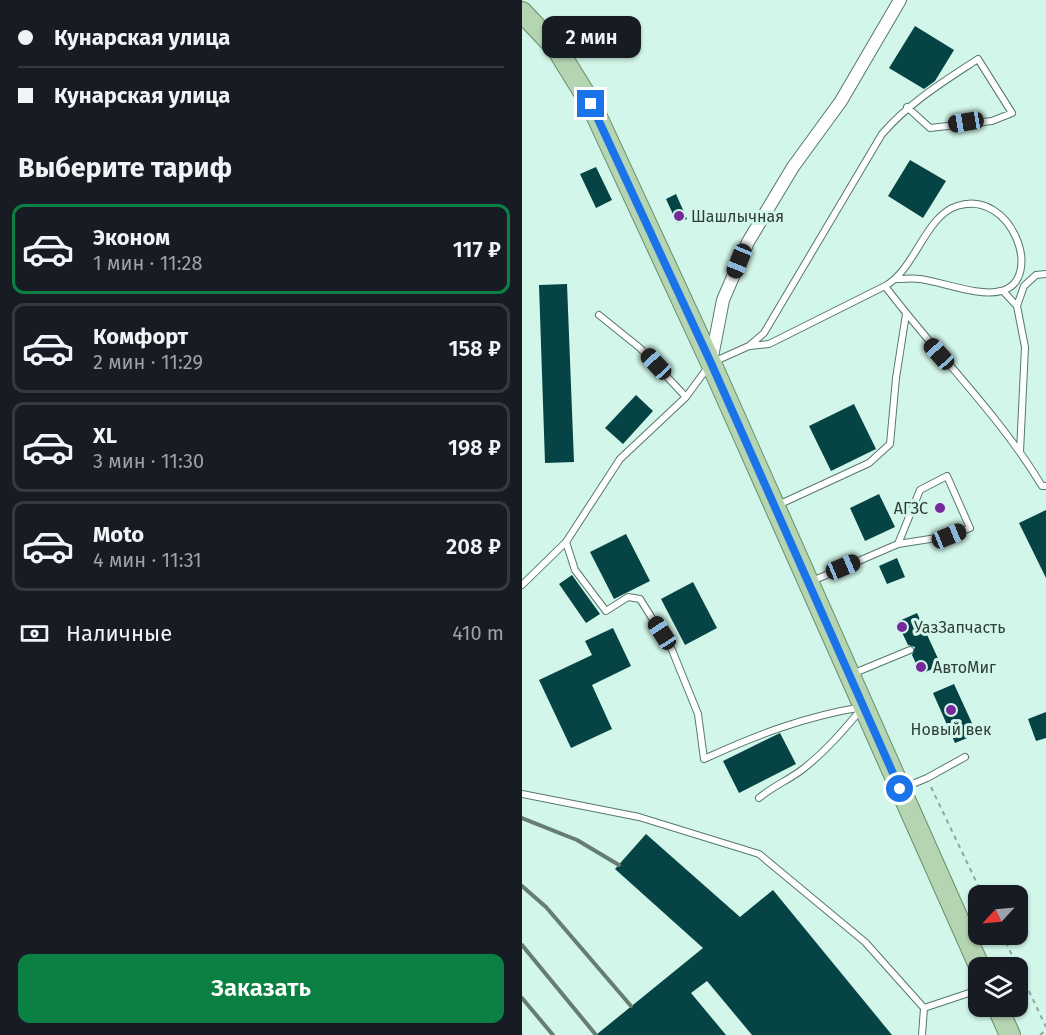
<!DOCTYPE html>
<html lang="ru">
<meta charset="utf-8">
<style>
:root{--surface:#171b24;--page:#242831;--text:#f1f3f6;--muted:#9ea1a6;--line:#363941;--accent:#0b8043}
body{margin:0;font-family:"Fira Sans",sans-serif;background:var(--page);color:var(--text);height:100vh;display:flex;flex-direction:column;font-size:22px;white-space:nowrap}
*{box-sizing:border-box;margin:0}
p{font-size:20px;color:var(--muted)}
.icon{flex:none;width:33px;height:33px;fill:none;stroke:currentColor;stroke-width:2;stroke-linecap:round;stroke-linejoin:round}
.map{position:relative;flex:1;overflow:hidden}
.panel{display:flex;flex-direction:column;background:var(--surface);width:522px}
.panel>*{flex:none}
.banner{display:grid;align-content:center;height:132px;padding:0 18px;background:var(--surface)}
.needle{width:39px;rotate:244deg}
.tools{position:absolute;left:446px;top:885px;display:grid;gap:12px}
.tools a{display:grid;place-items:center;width:60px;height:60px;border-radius:12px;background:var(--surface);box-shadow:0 2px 4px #0004;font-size:30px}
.end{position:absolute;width:27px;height:27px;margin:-14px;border:8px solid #1a73e8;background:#fff;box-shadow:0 0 0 3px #fff}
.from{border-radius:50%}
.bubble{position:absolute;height:42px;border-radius:12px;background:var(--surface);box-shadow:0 2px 4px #0004;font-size:20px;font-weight:600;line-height:42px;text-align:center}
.car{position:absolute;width:18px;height:36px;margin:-18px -9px;border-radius:8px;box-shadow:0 0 4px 2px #0007;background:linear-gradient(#222 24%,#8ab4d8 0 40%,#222 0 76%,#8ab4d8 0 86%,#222 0)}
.banner b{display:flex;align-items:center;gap:21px;height:57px;font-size:22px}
.banner b+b{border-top:2px solid var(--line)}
.banner i{width:15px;height:15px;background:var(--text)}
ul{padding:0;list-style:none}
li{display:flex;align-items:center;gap:18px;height:90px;margin:0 12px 9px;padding:0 6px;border:3px solid var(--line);border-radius:12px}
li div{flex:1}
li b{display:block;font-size:22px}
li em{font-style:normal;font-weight:600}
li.selected{border-color:var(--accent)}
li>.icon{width:54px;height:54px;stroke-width:1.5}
h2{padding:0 18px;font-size:27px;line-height:72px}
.pay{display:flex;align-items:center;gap:15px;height:66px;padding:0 18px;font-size:22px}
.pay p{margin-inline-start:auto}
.button{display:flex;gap:12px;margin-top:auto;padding:12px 18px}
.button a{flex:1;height:69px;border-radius:12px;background:var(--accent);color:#fff;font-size:24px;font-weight:600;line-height:69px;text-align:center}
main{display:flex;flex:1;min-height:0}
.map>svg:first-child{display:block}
.building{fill:#064345}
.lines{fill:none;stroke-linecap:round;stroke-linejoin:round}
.service-casing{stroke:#57786c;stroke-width:8}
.minor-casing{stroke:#57786c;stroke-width:14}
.primary-casing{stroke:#668e66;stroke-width:22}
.path{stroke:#8da89e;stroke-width:2;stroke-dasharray:4.5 4.5;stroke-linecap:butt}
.service{stroke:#fff;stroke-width:6}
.minor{stroke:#fff;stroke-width:12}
.primary{stroke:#b5d5b2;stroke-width:20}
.rail{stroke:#677c74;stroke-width:4}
.route{stroke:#1a73e8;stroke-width:8}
.poi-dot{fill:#77289a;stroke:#d2f6e9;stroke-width:2}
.labels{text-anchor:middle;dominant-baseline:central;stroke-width:6;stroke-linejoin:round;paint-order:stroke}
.poi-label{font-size:16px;fill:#2f3d38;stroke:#d2f6e9;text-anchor:start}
</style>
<main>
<section class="panel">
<div class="banner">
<b><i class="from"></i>Кунарская улица</b>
<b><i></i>Кунарская улица</b>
</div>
<h2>Выберите тариф</h2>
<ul>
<li class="selected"><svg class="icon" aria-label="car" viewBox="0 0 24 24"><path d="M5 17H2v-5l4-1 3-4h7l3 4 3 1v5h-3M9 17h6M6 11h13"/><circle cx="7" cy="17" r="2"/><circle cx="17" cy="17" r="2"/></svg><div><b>Эконом</b><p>1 мин · 11:28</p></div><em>117 ₽</em></li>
<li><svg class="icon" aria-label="car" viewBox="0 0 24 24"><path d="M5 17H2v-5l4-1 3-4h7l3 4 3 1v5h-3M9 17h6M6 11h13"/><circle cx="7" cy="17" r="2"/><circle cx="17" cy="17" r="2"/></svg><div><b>Комфорт</b><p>2 мин · 11:29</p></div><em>158 ₽</em></li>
<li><svg class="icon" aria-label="car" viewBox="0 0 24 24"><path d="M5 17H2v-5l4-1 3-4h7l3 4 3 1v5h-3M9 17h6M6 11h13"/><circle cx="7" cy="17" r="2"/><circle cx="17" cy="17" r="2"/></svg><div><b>XL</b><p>3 мин · 11:30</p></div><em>198 ₽</em></li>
<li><svg class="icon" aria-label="car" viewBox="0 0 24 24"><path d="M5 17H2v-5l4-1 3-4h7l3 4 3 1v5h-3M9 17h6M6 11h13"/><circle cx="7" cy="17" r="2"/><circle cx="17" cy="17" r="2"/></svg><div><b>Moto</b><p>4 мин · 11:31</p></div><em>208 ₽</em></li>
</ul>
<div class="pay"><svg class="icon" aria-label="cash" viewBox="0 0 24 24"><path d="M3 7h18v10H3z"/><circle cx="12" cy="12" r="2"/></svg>Наличные<p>410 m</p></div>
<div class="button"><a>Заказать</a></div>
</section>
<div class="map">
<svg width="524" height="1035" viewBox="0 0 524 1035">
<rect width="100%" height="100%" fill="#d2f6e9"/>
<path class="building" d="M 393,26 L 432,50 L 413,81 L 402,89 L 367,68 Z
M 388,160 L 424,181 L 401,218 L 366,196 Z
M 74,167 L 90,200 L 74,208 L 58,174 Z
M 154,194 L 165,219 L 155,223 L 144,199 Z
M 45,284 L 52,462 L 23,463 L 17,285 Z
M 114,395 L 131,411 L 101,444 L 83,428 Z
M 332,404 L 354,449 L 309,471 L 287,426 Z
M 357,494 L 373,527 L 343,541 L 328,508 Z
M 524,510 L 524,578 L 497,523 Z
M 104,534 L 128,581 L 92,599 L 68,552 Z
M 375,558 L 383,577 L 365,584 L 357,566 Z
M 50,575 L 78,614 L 64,623 L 37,584 Z
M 171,582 L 195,628 L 163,645 L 139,599 Z
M 395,613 L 419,665 L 399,674 L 390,655 L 393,647 L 386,645 L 375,622 Z
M 91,628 L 109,666 L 70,685 L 90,729 L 49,748 L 17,680 L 70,655 L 63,641 Z
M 432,684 L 455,734 L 433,743 L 411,693 Z
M 524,712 L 524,738 L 514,741 L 506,719 Z
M 258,733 L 274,764 L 217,793 L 201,761 Z
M 124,834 L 218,917 L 251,890 L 370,1035 L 230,1035 L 185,981 L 169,993 L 204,1035 L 74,1035 L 181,948 L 93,869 Z"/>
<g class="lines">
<g class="service-casing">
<path id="service" d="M 363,286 C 393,270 403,216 435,206 C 490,188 523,280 479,291 C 457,297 421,282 398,279 C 391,278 383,279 375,279
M 481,291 L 495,306
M 77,315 L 118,348 L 164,397
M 228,346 L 247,344 L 363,286 C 414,354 476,413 520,486 L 524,486
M 498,452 L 503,347 L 495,306 L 502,286 L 514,275 L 524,274
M 256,505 L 347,463 L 368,444 L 374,378 L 384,314
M 44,542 L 53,570 L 84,611 L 106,597 L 118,599 L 150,650 L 176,714 L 182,759 C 234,735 284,716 341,707 C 322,730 304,751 281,769 C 267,780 251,786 237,798
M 288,582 L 376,544 L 427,536 L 448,528 L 425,476 L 398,490 L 376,544
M 0,585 L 44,542 L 98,459 L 164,397 L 189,363 L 227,346 L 242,333 L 360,134 C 388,102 421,82 456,59 L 490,113 L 470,121 L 408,128 L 385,107
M 330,674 L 388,650
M 381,788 L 405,778 L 443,757
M 0,794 L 117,817 L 237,854 L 343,942 L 402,1008 L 400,1035
M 402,1008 L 456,990"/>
</g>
<g class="minor-casing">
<path id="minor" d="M 189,362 L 201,300 L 226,242 L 271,167 L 319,101 L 378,0"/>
</g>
<g class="primary-casing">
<path id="primary" d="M 0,12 L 35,49 L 69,104 L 189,363 L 458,968
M 475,1006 L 488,1035"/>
</g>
<path class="path" d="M 409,787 L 461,896
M 480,934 L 524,1027
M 518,1035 L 524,1030"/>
<use href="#service" class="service"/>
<use href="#minor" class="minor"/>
<use href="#primary" class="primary"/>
<path class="rail" d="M 0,818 L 55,840 L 97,865
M 0,886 L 24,907 L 109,1006
M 0,945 L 74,1035
M 0,998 L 31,1035"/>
</g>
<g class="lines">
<path class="route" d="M 69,104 L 189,363 L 378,789"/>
</g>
<g class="poi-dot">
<circle cx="157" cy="216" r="6"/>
<circle cx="418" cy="508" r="6"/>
<circle cx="380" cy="627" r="6"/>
<circle cx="399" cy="667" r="6"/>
<circle cx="429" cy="710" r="6"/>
</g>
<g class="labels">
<g class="poi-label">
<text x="169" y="216">Шашлычная</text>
<text x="406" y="508" text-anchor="end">АГЗС</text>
<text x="392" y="627">УазЗапчасть</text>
<text x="411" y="667">АвтоМиг</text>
<text x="429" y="729" text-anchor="middle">Новый век</text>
</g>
</g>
</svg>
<div class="tools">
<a><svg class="needle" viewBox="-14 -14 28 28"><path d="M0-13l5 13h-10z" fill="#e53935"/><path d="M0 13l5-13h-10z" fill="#9ea1a6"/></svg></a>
<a><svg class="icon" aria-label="layers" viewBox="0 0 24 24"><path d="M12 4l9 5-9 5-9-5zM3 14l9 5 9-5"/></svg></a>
</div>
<i class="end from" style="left:378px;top:789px"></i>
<i class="end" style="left:69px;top:104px"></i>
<div class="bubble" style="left:20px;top:16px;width:99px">2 мин</div>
<i class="car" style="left:444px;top:122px;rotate:261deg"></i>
<i class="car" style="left:217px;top:261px;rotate:202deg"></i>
<i class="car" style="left:417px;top:354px;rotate:318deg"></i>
<i class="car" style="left:134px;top:364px;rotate:317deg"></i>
<i class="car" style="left:427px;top:536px;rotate:68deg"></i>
<i class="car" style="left:321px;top:567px;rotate:67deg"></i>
<i class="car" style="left:140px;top:633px;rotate:327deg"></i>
</div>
</main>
